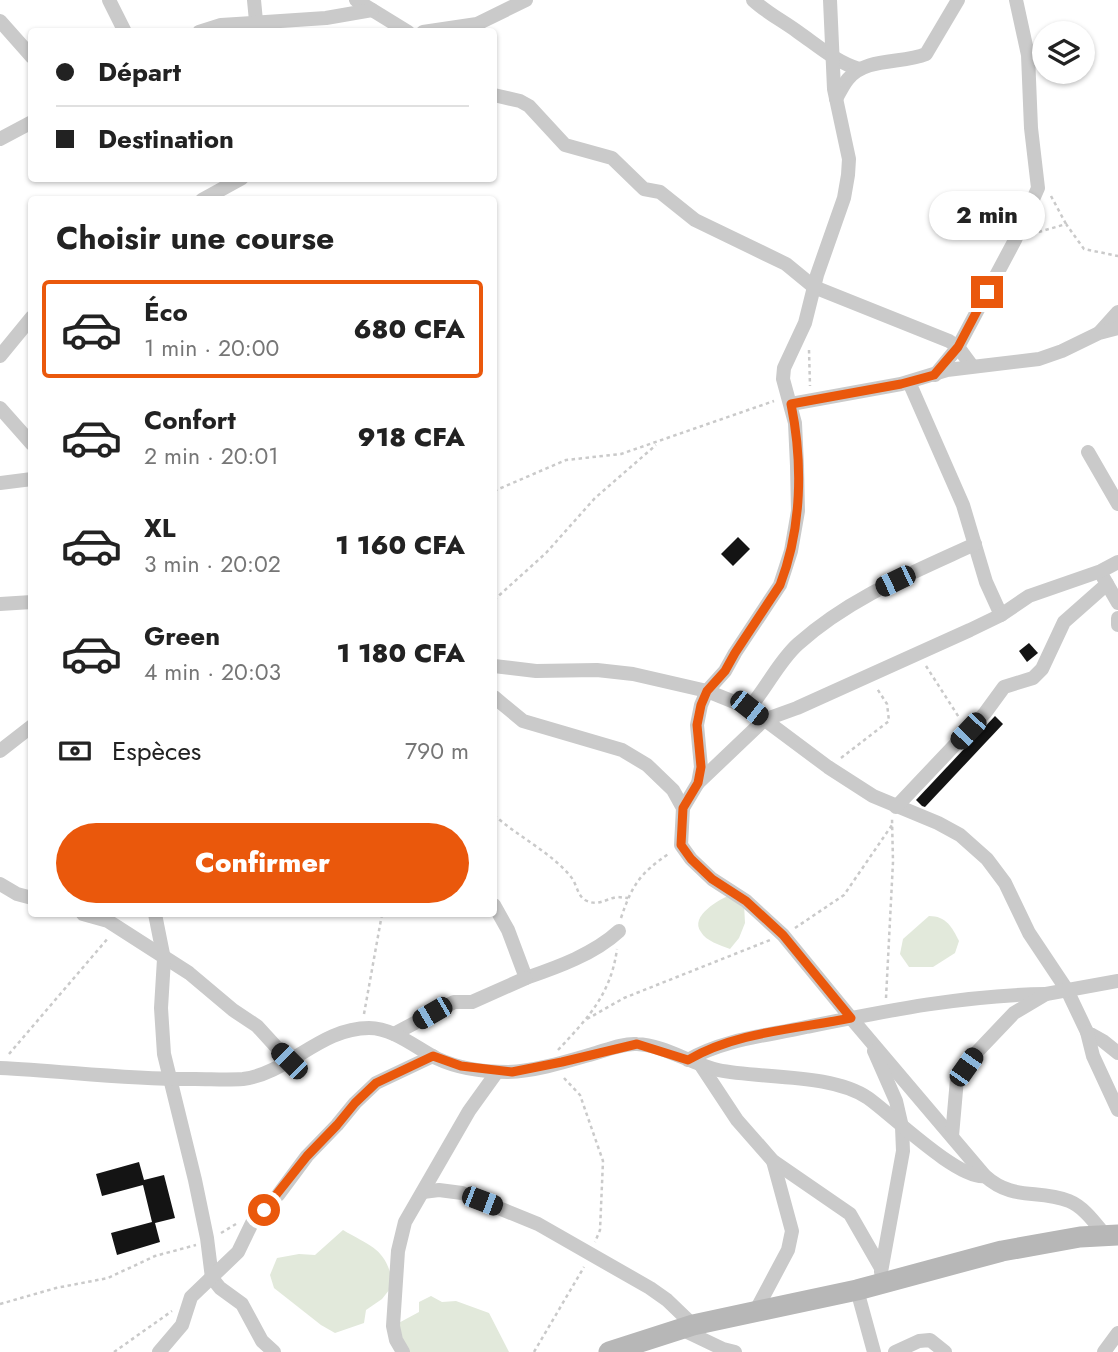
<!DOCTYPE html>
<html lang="fr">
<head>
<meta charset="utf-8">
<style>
	:root { --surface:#fff; --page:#f2f2f2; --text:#222; --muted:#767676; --line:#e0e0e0; --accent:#ea580c }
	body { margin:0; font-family:Jost,sans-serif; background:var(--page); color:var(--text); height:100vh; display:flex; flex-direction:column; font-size:26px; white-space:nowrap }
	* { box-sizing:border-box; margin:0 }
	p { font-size:23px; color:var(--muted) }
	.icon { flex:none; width:38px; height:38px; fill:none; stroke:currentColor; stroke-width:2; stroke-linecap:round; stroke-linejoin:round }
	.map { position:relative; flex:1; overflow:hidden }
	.sheet { position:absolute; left:28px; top:196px; width:469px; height:721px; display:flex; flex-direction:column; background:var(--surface); border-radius:7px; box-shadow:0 2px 5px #0004 }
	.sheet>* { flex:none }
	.top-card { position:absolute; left:28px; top:28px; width:469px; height:154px; border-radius:7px; box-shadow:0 2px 5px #0004; display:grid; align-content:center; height:154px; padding:0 28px; background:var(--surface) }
	.fabs { position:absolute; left:1032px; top:21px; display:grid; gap:14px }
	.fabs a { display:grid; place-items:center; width:63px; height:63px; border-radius:50%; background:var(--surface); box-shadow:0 2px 5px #0004; font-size:35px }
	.end { position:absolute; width:32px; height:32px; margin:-16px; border:9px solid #ea580c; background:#fff; box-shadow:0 0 0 4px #fff }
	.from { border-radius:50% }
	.bubble { position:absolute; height:49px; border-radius:24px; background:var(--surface); box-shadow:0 2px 5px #0004; font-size:23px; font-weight:800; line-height:49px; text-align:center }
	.car { position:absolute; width:21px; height:42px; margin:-21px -10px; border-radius:9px; box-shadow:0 0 5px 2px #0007; background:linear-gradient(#222 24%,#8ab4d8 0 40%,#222 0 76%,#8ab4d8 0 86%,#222 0) }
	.top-card b { display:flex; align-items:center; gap:24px; height:66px; font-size:26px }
	.top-card b+b { border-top:2px solid var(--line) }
	.top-card i { width:18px; height:18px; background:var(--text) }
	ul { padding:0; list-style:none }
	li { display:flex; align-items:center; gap:21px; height:98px; margin:0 14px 10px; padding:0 14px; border:4px solid transparent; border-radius:7px }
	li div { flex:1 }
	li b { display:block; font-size:26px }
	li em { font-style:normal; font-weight:800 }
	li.current { border-color:var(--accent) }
	li>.icon { width:63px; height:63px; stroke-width:1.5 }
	h2 { padding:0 28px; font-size:32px; line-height:84px }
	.pay { display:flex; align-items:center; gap:18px; height:77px; padding:0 28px; font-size:26px }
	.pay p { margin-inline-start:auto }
	.button { display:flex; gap:14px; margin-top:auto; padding:14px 28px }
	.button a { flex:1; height:80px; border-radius:42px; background:var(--accent); color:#fff; font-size:28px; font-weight:800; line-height:80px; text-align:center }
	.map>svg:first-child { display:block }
	.green { fill:#e2e9db }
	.building { fill:#141414 }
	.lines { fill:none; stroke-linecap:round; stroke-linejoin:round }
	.path { stroke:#cacaca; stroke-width:2.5; stroke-dasharray:3.5 3.5; stroke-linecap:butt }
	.street { stroke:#cacaca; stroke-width:14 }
	.secondary { stroke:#b7b7b7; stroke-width:21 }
	.route { stroke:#ea580c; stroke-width:9 }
</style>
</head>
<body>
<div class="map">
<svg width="1118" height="1352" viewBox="0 0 1118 1352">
	<rect width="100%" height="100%" fill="#fff"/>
	<g class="green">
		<path d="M732,894L744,904L745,923L739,938L730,949C720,945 706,941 701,932C689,916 720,899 732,894Z"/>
		<path d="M929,916C946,916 952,927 959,941L955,953L933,967H909L900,954L903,939Z"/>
		<path d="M343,1230C372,1247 387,1249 393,1285L382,1299L366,1310L364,1323L335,1333L321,1325L274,1288L270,1275L277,1258L299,1254L315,1255Z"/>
		<polygon points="431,1296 442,1302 456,1301 489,1313 509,1352 405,1352 393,1326 419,1312 419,1302"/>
	</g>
	<g class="building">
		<polygon points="738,537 750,549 733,566 721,554"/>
		<polygon points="1029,643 1038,653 1027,662 1019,651"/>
		<polygon points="995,716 1003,724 925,807 922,806 916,800"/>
		<polygon points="139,1162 144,1180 164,1175 175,1218 155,1223 160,1242 117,1255 111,1233 152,1222 143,1185 102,1196 96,1174"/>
	</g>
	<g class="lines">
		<g class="path">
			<polyline points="1051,196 1066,224"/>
			<polyline points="1032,234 1066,224 1084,249 1118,256"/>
			<polyline points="809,350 810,386"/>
			<polyline points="494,491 566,460 621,454 774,401"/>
			<polyline points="494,600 546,553 595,498 656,445"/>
			<polyline points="926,666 960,719"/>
			<polyline points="841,758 889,721 887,704 876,687"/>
			<path d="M494,815C517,836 552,853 571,877C577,884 577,895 585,900C598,907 605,899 617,897C621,897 624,898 628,898"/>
			<path d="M621,918C632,885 640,873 670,853"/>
			<polyline points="795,928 844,895 892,825"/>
			<polyline points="886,998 893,862 892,819"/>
			<polyline points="364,1014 382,914"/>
			<polyline points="587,1019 624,998 770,940"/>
			<path d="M558,1050C588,1018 611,994 617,949"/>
			<polyline points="9,1054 109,937"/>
			<polyline points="564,1078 580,1095 603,1161 600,1230 595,1242"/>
			<polyline points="221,1233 236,1224"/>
			<polyline points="0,1304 56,1288 108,1278 155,1256 196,1245"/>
			<polyline points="114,1352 172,1311"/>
			<polyline points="534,1352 584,1267"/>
		</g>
		<g class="street">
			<polyline points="109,0 125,32"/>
			<polyline points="254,0 256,21"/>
			<polyline points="356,0 408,32"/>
			<path d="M753,0C767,13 783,21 798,32C818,46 836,62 859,69"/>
			<polyline points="0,21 32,57"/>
			<polyline points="199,32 221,25 326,18 372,10"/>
			<polyline points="423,32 477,24 526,0"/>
			<polyline points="494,95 520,101 529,106 565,145 612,158 644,189 660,192 695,220 786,264 814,287 949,341 958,347 972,366"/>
			<path d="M836,99C840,92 843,85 848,79C866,57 902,64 926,54L958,0"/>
			<polyline points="0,139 32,122"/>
			<polyline points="202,200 242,178"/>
			<polyline points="1100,332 1118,312"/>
			<polyline points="0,356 32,317"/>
			<polyline points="935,375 958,347 1015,240 1038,188 1031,128 1028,55 1016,0"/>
			<polyline points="909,382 963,505 986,582 1001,615"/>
			<polyline points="791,404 901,384 947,370 1039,359 1062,351 1099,333 1118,328"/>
			<polyline points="0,408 32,444"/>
			<polyline points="1088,452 1118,504"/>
			<polyline points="0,483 32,479"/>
			<polyline points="1103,577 1118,603"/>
			<polyline points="0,604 32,602"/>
			<polyline points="1118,618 1118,625"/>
			<polyline points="494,666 536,671 597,670 633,674 707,691 749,708 828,767 873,796 938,823 960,835 987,859 1005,883 1029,933 1067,990 1087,1032 1103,1041 1118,1053"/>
			<path d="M494,697L523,721L622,750L647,765L673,790L683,808L681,845L691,859L712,879L746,901L783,935L851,1018L985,1176C1013,1201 1037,1189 1069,1201C1084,1207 1095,1223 1105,1235"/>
			<path d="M749,708C767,688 778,662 798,644C849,598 914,572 975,544"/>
			<polyline points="0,751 32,726"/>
			<polyline points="698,783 764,720 797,708 970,630 1001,615 1029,596 1101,571 1118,562"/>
			<polyline points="896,807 985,713 1004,687 1033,678 1042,669 1064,622 1107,584"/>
			<polyline points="683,808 698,783 701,767 697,725 701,705 707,691 725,671 735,653 780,585 791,551 798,511 797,466 795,423 783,379 784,368 805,323 817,275 844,198 848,175 849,159 834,89 830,0"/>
			<polyline points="0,884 17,894 32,898"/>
			<path d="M494,905L508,930L526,978C558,967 594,954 619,931"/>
			<polyline points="83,914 108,921 189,973 233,1010 257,1026 289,1061"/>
			<polyline points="155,914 164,959 161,1008 164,1054 195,1180 207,1238 212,1278 220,1288 242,1304 262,1341 274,1352"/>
			<polyline points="1087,1032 1093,1056 1118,1110"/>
			<polyline points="394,1034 454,1002 472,1002 526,978"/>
			<polyline points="874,1051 896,1101 902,1127 903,1151 881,1272"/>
			<path d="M688,1060C724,1039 766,1036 806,1027C886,1011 964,995 1046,994"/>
			<polyline points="700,1064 737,1120 773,1161 850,1214 881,1268"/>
			<path d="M0,1068C65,1071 130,1080 195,1079C211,1079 227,1080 243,1079C289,1073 320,1028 369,1028C393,1028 415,1047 436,1058C457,1068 485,1072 508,1072C537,1071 568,1061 596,1053C609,1049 624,1043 637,1044C663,1045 692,1064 718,1070C761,1079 831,1073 868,1098C891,1114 958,1180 985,1176"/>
			<polyline points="952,1136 957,1079 975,1054 1014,1013 1046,994 1118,981"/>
			<polyline points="423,1192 439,1190 462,1193 538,1224 650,1288 667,1300 693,1325"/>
			<polyline points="857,1290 874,1352"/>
			<polyline points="755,1312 788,1250 792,1231 773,1161"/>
			<polyline points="681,1329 723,1349 735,1352"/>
			<polyline points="159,1352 182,1325 191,1297 238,1252 253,1221 278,1195 307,1156 337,1125 355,1103 376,1083 433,1056"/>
			<polyline points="403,1352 396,1340 393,1326 398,1251 405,1222 469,1111 497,1072"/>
			<polyline points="895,1352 919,1341 930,1340 945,1352"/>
			<polyline points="1104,1352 1118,1333"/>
		</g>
		<polyline class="secondary" points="609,1352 693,1325 857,1290 1002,1251 1080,1237 1118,1235"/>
	</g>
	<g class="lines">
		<path class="route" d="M264,1210L307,1156L337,1125L355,1103L376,1083L433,1056L461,1066L512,1072L562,1062L637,1044L688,1060C735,1032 797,1029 851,1018L783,935L746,901L712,879L691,859L681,845L683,808L698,783L701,767L697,725L701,705L707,691L725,671L735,653L780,585C802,528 803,463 791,404L901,384L934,375L958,347L987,292"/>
	</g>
</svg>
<div class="fabs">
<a><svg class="icon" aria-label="layers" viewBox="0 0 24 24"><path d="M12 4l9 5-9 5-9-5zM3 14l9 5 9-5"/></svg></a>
</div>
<i class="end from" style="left:264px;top:1210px"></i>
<i class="end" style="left:987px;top:292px"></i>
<div class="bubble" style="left:929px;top:191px;width:116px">2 min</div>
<i class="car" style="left:895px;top:581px;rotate:244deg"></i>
<i class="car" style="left:749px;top:708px;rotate:128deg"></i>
<i class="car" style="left:968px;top:731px;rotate:223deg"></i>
<i class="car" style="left:432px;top:1013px;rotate:240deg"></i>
<i class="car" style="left:289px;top:1061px;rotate:315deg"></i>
<i class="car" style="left:966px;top:1067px;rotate:35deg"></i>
<i class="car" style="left:482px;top:1201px;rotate:111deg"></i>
<div class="top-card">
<b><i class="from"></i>Départ</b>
<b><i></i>Destination</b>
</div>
<section class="sheet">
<h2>Choisir une course</h2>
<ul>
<li class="current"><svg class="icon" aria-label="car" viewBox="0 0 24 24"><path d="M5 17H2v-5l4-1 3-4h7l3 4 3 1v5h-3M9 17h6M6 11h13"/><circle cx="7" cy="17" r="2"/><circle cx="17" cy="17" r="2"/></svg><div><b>Éco</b><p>1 min · 20:00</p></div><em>680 CFA</em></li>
<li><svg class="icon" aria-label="car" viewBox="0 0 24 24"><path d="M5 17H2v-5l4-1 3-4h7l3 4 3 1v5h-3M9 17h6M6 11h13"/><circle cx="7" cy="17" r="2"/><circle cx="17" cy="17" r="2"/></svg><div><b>Confort</b><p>2 min · 20:01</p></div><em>918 CFA</em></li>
<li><svg class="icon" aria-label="car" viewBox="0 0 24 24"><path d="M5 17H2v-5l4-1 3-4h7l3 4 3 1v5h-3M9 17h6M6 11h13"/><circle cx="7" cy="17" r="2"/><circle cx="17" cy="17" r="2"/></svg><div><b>XL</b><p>3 min · 20:02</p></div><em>1 160 CFA</em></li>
<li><svg class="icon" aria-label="car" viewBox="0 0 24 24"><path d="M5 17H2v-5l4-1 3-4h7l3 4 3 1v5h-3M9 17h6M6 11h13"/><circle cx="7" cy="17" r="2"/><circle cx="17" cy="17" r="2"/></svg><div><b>Green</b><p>4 min · 20:03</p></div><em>1 180 CFA</em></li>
</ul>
<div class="pay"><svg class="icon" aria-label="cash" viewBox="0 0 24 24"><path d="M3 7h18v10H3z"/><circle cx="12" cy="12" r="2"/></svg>Espèces<p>790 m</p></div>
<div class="button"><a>Confirmer</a></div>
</section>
</div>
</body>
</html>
